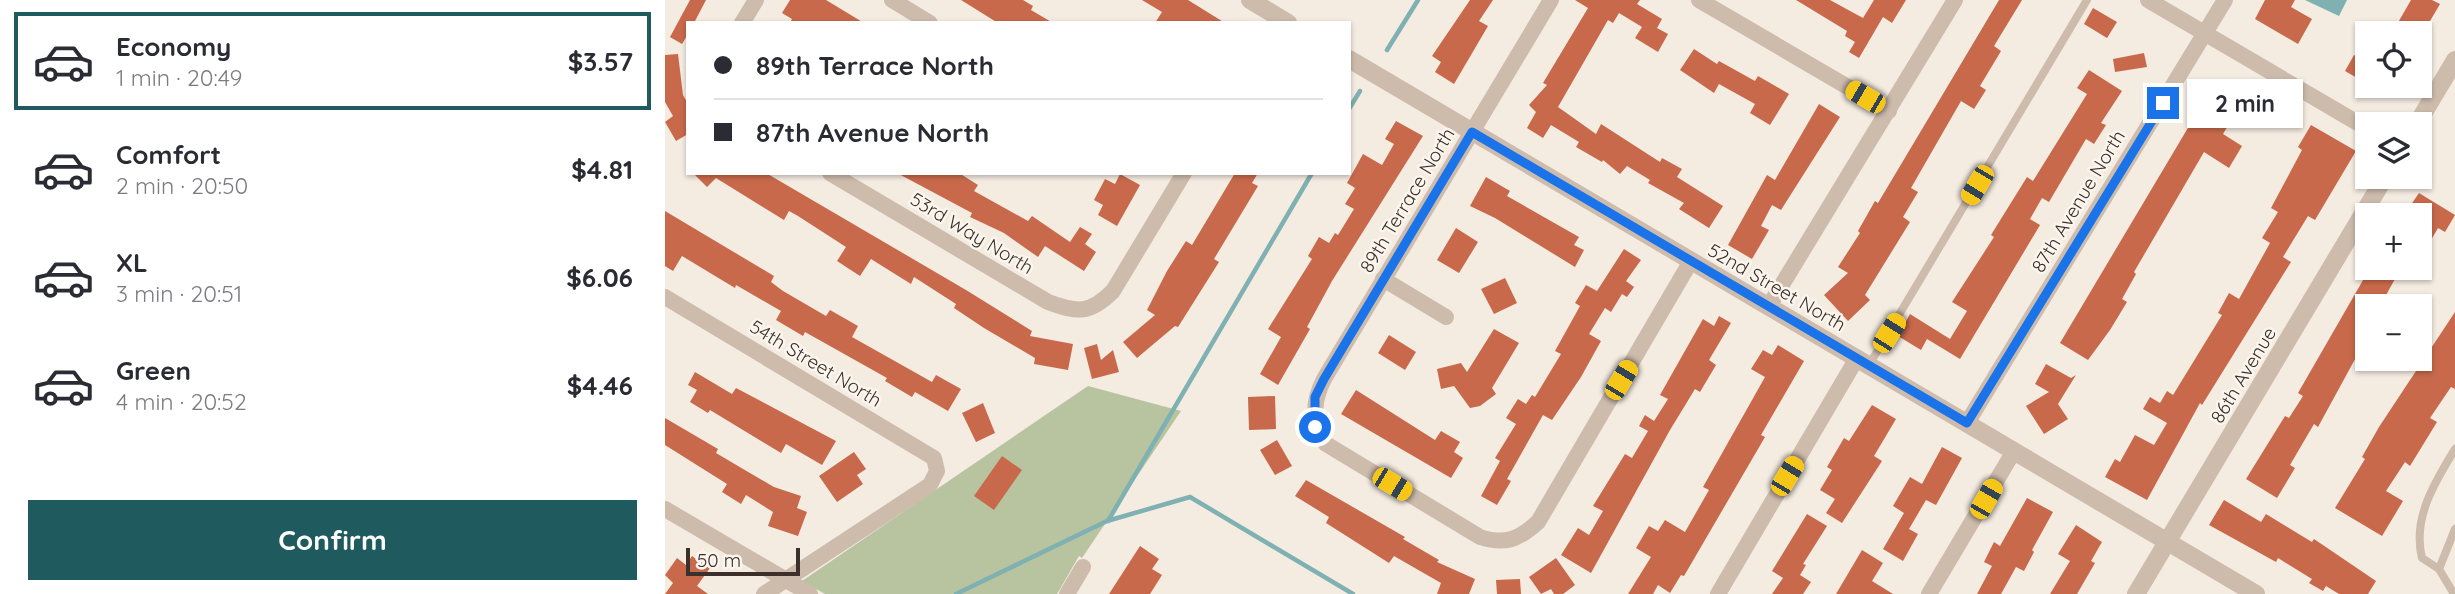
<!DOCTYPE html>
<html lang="en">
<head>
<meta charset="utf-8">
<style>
	:root { --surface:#fff; --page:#f7f7f7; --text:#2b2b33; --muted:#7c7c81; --line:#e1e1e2; --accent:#1f5a5e }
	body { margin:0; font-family:Quicksand,sans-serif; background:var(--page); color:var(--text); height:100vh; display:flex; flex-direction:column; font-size:26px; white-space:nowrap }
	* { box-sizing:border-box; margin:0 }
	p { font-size:23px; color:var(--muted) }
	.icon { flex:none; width:38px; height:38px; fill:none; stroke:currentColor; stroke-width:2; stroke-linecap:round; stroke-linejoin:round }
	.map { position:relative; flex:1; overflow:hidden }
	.panel { display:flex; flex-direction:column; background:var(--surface); width:665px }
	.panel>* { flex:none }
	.guide { position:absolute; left:21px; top:21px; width:665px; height:154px; border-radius:0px; box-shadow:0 2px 5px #0004; display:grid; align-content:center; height:154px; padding:0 28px; background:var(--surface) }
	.buttons { position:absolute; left:1690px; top:21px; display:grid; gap:14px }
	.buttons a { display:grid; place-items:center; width:77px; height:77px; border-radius:0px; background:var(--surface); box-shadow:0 2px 5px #0004; font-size:35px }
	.scale { position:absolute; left:21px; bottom:18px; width:114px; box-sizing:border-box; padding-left:7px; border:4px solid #3b302b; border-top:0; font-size:19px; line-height:24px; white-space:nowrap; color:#3b302b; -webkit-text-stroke:5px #fbf5ee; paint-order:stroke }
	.end { position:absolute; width:32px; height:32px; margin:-16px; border:9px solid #1a73e8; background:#fff; box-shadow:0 0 0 4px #fff }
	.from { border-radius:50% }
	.bubble { position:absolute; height:49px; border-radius:0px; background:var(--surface); box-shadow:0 2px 5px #0004; font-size:23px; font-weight:700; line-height:49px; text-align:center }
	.car { position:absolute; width:21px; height:42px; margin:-21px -10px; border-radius:9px; box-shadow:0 0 5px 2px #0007; background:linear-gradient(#f5c518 24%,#345 0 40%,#f5c518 0 76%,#345 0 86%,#f5c518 0) }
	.guide b { display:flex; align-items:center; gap:24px; height:66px; font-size:26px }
	.guide b+b { border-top:2px solid var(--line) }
	.guide i { width:18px; height:18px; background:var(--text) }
	ul { padding:12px 0 0; list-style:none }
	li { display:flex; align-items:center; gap:21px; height:98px; margin:0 14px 10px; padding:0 14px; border:4px solid transparent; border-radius:0px }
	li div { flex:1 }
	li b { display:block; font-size:26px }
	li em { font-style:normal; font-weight:700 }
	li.selected { border-color:var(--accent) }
	li>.icon { width:63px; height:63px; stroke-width:1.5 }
	.button { display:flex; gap:14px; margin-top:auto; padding:14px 28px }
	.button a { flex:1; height:80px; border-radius:0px; background:var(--accent); color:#fff; font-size:28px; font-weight:700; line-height:80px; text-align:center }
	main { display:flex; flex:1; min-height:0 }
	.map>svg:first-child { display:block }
	.green { fill:#b8c4a0 }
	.water { fill:#7fb0b2 }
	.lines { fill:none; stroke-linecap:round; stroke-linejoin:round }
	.stream { stroke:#7fb0b2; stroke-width:4.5 }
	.building { fill:#c8694b }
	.service { stroke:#cdbbac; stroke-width:8 }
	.minor { stroke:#cdbbac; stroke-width:16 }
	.tertiary { stroke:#cdbbac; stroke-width:18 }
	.route { stroke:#1a73e8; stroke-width:9 }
	.labels { text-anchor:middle; stroke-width:5; stroke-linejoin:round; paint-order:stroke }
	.street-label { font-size:19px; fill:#3b302b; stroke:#fbf5ee }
</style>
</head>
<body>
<main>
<section class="panel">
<ul>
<li class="selected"><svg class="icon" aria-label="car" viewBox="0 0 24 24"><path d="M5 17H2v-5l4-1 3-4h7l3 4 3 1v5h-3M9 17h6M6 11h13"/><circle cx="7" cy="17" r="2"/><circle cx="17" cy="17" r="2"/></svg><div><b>Economy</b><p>1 min · 20:49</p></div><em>$3.57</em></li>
<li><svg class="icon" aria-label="car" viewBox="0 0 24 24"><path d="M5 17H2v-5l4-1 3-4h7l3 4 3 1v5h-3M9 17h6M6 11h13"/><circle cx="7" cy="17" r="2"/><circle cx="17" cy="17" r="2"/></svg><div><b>Comfort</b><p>2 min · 20:50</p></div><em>$4.81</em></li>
<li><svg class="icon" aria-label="car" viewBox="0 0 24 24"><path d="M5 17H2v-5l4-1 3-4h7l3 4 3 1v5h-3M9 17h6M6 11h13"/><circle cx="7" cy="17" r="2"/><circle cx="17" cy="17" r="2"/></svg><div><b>XL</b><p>3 min · 20:51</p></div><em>$6.06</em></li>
<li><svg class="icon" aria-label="car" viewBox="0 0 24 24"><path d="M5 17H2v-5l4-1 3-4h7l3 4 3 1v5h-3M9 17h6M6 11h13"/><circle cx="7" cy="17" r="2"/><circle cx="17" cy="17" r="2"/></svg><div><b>Green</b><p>4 min · 20:52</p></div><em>$4.46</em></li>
</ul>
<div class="button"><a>Confirm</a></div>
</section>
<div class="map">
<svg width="1790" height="594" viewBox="0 0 1790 594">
	<rect width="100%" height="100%" fill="#f4ebe1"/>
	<polygon class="green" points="423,386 516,411 417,558 414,556 392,594 160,594 137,581"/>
	<polygon class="water" points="1640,0 1682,0 1674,16"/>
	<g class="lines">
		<g class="stream">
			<polyline points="722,50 753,0"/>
			<polyline points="684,109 695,91"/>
			<polyline points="443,521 647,173"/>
			<polyline points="291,594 442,521 525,497 688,594"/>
		</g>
	</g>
	<g class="building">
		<polygon points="25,0 41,0 29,23 23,23 23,34 17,44 5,37"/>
		<polygon points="125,0 161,0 199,23 125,23 127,19 117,13"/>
		<polygon points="296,0 358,0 368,6 366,10 388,23 333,23"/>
		<polygon points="477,0 523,0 560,23 490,23 497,12"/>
		<polygon points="805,0 828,0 814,21 823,26 789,84 770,72 776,62 767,56"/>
		<polygon points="910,0 975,0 972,4 997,19 992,28 1003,34 993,52 970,38 977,27 954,13 948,23 943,20 893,107 931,134 936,124 995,162 997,158 1017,169 1012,177 1058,206 1044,228 1014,209 1019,203 983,183 985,180 962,166 955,174 938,160 937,162 911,147 914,142 886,125 878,138 862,128 871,112 864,105 882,85 878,83 923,8"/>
		<polygon points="1131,0 1165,0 1198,18 1209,0 1241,0 1227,23 1218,17 1194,58 1184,52 1190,42 1180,36 1182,31"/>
		<polygon points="1334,0 1357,0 1329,46 1336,51 1315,86 1321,90 1309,109 1296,101 1246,188 1253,192 1238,217 1245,222 1200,295 1205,300 1183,321 1159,295 1183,273 1173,267 1195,233 1193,231 1210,201 1213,203"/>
		<polygon points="1600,0 1630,0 1626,7 1647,19 1633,44 1590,19"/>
		<polygon points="1746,0 1767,0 1775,4 1758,33 1727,33"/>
		<polygon points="1428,8 1452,22 1442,38 1419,24"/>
		<polygon points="1029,49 1052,64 1054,61 1090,81 1093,76 1124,94 1105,125 1085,113 1090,104 1054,84 1049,93 1015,70"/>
		<polygon points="1479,53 1482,67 1450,72 1448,59"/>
		<polygon points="13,54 18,95 23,104 23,134 11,141 0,122 8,116 0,102 0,55"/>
		<polygon points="1689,55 1703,63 1703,76 1699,82 1680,71"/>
		<polygon points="1424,70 1457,91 1436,123 1441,125 1429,144 1421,139 1384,202 1377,198 1365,219 1375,225 1295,359 1262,339 1256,350 1233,336 1245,314 1285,339 1302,311 1287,302 1329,237 1326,235 1362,177 1368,181 1422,94 1412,88"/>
		<polygon points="1584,86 1585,110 1572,111 1558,134 1577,146 1564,168 1539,152 1469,272 1471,274 1457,299 1462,302 1445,330 1423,360 1395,343 1536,106 1551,115 1549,88"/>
		<polygon points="1154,104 1175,117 1116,210 1107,205 1096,226 1104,230 1087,259 1063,245 1102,175 1110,180"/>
		<polygon points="731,121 758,136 667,281 642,327 645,329 613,385 595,374 616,337 603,329 647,259 643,256 654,237 664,243 670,233 673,235 689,209 680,204 690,188 682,183 698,154 717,165 729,144 720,139"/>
		<polygon points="1646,125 1691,151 1650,220 1643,216 1618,257 1626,262 1537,405 1535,403 1482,500 1440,477 1450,459 1455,462 1470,435 1489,445 1502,423 1478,409 1485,397 1495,403 1502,391 1508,395 1557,315 1553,313 1564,293 1574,299 1605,243 1597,238 1613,212 1606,208 1637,150 1633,147"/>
		<polygon points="28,173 101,173 301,290 367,331 365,336 408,344 403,370 369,364 370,358 319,328 289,308 291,304 249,277 246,284 206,259 195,276 172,261 181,247 133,216 124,211 119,220 51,178 42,187"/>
		<polygon points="232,173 294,173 313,185 309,191 363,221 367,216 405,242 415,227 427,234 420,244 431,252 419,271 380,246 373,257 339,233 305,217 307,213"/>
		<polygon points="570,173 593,173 587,183 593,186 549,259 554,262 513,327 510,326 472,358 458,342 490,315 482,310 502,271 521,241 527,245"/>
		<polygon points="455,174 475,185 452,226 433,215 438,205 429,200 440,179 450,184"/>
		<polygon points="821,177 845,191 842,196 914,237 909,245 919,250 910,267 830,218 805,206"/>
		<polygon points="1754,193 1790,215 1780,232 1773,228 1755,259 1755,215 1743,209"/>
		<polygon points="0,211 109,276 106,282 118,291 161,316 165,310 193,326 187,337 267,382 271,375 296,389 283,411 250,392 247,397 220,381 222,378 140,332 138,336 111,320 116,311 71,285 70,288 17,256 8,271 0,266"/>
		<polygon points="791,228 813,242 794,273 772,260"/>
		<polygon points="959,249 976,260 961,281 969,287 962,297 957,294 946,312 940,308 924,334 936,341 916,377 887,420 878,415 842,479 846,481 832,505 816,496 835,461 830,458 851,424 841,418 853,399 861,404 867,395 870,397 896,354 890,351 915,306 910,303 921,285 932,291"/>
		<polygon points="1705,268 1736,268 1715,306 1703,306 1703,314 1695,328 1703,332 1703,355 1695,350 1653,427 1649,424 1625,465 1630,468 1612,498 1581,479 1620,416 1624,418 1638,396 1633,393"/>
		<polygon points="840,278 852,303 829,314 816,289"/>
		<polygon points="1790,312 1790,389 1786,387 1765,418 1772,422 1745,466 1740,462 1721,491 1738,501 1717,536 1670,508 1700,459 1697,457 1714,427"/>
		<polygon points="1054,316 1066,323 1044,360 1051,365 1035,392 1030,389 1005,430 926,573 896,555 913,528 924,535 938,511 928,506 960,454 967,458 983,431 974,426 980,415 989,421 1003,399 995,395 1038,319 1049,326"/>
		<polygon points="829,329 854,343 827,388 831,394 815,406 805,408 789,386 776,389 772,369 796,363 802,372"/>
		<polygon points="724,335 751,352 740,370 713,353"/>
		<polygon points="432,344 436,360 448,350 454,372 427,379 419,348"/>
		<polygon points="1113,345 1139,361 1096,435 1100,437 1019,576 1016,575 1005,593 993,585 988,594 963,594 986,557 971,548 984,526 993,531 1000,520 1020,532 1044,490 1038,487 1100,377 1086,369 1098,350 1107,355"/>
		<polygon points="1381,364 1406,378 1411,375 1393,404 1403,419 1379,434 1361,406 1384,392 1370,384"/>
		<polygon points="30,372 67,394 71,388 171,441 157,465 121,444 116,453 45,410 43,413 25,402 32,390 23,385"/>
		<polygon points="691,390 770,440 776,431 795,442 789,452 798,458 786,478 676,414"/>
		<polygon points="610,396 611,429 584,430 583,397"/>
		<polygon points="318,403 330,433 311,442 297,413"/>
		<polygon points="1207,405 1231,419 1209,456 1217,461 1177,523 1161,513 1170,499 1155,490 1167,470 1162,467 1179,438 1184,441"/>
		<polygon points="0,418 53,449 51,453 73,466 109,487 136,496 132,508 142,512 133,536 103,526 108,512 81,495 76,504 57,492 62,484 0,445"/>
		<polygon points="612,440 627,466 610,475 595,450"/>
		<polygon points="1277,447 1297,458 1271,505 1261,500 1244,529 1253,534 1238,561 1218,549 1239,513 1228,506 1245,477 1257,484"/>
		<polygon points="189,452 201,469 192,475 198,484 172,502 154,476"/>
		<polygon points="337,456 357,470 329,510 309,496"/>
		<polygon points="641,480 740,537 738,539 774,560 772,562 810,579 804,594 772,594 776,583 729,556 724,563 661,523 664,517 630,496"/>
		<polygon points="1362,498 1388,512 1367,550 1369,552 1359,571 1351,567 1336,594 1312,594 1327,566 1319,562 1329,542 1335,546"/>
		<polygon points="1559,500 1596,522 1601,514 1647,542 1649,539 1711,581 1703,594 1674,594 1661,586 1658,591 1644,583 1647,579 1613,558 1611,562 1544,525"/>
		<polygon points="1142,514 1162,526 1138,564 1141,565 1135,575 1146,582 1138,594 1107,594 1118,578 1107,571"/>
		<polygon points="1411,525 1437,542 1426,561 1430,563 1412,594 1385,594 1405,561 1393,554"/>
		<polygon points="475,546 494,559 487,569 497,575 485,594 444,594"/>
		<polygon points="1197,550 1218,563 1207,581 1228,594 1171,594"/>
		<polygon points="27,556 45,568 32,586 43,594 0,594 8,583 0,575 12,558 21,565"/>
		<polygon points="891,558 910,585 898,594 889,594 886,589 876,594 864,577"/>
		<polygon points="855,579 856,594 832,594 831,580"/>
	</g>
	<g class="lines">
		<g class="service">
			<polyline points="1204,365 1422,0"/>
			<polyline points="1774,569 1790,529"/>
			<path d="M1789,594L1774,569L1757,558C1747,518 1770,482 1790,449"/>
		</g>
		<g class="minor">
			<polyline points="227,0 265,23"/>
			<path d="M886,0L659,379C647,403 647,421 661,444L815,537C840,545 853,540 873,522L1026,261"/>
			<polyline points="1034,0 1224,111"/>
			<polyline points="1483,0 1703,129"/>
			<polyline points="77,23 91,0"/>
			<path d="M165,173L383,302C413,313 425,314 448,291L519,173"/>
			<polyline points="718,279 781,317"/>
			<polyline points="0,297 269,458 272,471 265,485 99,594"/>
			<polyline points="1104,306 1290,0"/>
			<polyline points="1302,423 1560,0"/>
			<polyline points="0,509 145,594"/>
			<polyline points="402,594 418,567"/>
			<polyline points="1053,594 1192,358"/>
			<polyline points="1264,594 1349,451"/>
		</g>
		<g class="tertiary">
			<polyline points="585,0 623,23"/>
			<polyline points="684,59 1591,594"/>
			<polyline points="1752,124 1790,60"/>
			<polyline points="1471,594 1720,177"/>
		</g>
	</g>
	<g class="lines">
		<polyline class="route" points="650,427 650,397 659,379 807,132 1302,423 1498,103"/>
	</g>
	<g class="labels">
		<g class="street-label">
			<text transform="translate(742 200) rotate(-59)" y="7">89th Terrace North</text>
			<text transform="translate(1413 201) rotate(-59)" y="7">87th Avenue North</text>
			<text transform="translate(307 233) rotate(31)" y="7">53rd Way North</text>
			<text transform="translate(1112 287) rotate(30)" y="7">52nd Street North</text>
			<text transform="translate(151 363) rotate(31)" y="7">54th Street North</text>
			<text transform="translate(1578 375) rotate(-59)" y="7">86th Avenue</text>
		</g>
	</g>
</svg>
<div class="buttons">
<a><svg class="icon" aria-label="locate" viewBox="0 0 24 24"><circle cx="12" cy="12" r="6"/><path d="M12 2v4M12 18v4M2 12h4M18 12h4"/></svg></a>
<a><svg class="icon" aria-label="layers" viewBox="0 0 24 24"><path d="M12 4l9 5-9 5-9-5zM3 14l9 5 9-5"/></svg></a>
<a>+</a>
<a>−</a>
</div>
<div class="scale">50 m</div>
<i class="end from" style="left:650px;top:427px"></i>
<i class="end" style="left:1498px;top:103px"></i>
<div class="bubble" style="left:1522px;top:79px;width:116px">2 min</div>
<i class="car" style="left:1200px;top:97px;rotate:300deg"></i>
<i class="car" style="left:1312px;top:185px;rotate:211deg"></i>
<i class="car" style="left:1224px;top:333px;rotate:32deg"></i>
<i class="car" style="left:956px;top:380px;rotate:31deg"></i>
<i class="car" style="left:1122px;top:476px;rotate:31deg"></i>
<i class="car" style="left:727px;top:484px;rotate:121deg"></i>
<i class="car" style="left:1321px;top:499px;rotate:30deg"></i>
<div class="guide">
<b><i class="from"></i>89th Terrace North</b>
<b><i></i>87th Avenue North</b>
</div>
</div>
</main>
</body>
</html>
